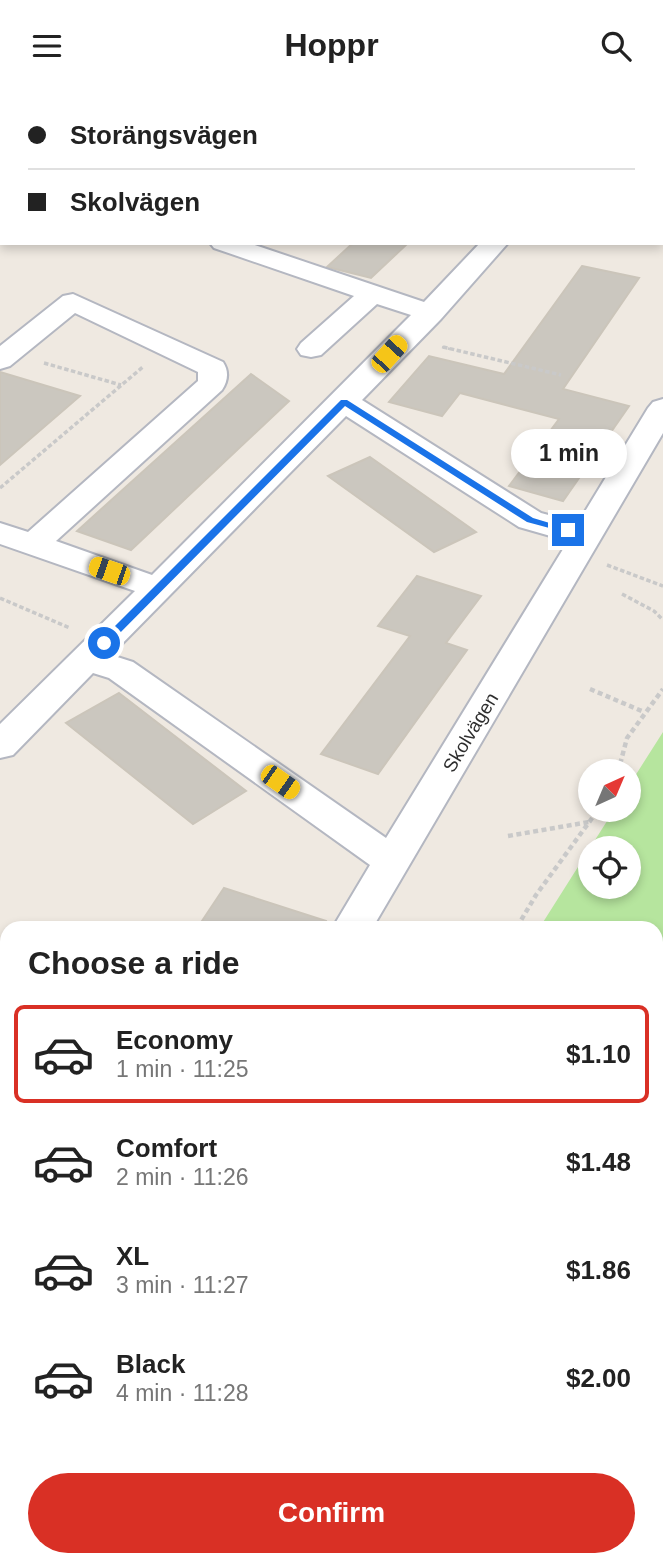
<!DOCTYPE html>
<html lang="en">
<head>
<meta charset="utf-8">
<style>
	:root { --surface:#fff; --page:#f2f2f2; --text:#222; --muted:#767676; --line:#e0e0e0; --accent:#d93025 }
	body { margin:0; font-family:Arial,sans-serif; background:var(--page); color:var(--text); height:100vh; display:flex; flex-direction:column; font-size:26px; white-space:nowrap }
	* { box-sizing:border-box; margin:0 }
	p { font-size:23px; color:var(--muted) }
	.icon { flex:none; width:38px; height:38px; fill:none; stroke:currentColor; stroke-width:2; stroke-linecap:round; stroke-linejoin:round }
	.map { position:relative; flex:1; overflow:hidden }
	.sheet { position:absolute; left:0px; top:830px; width:663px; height:646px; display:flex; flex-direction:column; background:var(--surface); border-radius:21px 21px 0 0; box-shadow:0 4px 10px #0003 }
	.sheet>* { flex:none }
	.guide { position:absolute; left:0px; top:0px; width:663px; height:154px; box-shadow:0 4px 10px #0003; display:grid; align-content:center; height:154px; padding:0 28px; background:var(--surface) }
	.needle { width:46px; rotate:44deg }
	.buttons { position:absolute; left:578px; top:668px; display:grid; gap:14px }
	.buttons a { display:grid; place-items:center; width:63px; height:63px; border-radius:50%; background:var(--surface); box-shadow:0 4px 10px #0003; font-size:35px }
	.end { position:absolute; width:32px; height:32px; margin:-16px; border:9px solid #1a73e8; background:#fff; box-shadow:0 0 0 4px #fff }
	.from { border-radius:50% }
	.bubble { position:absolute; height:49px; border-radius:24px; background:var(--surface); box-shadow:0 4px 10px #0003; font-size:23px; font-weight:700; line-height:49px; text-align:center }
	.car { position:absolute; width:21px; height:42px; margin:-21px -10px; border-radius:9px; box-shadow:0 0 5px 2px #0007; background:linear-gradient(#f5c518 24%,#345 0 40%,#f5c518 0 76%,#345 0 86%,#f5c518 0) }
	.guide b { display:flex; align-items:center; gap:24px; height:66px; font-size:26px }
	.guide b+b { border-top:2px solid var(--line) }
	.guide i { width:18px; height:18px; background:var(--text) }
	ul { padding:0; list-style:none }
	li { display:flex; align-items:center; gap:21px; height:98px; margin:0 14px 10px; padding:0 14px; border:4px solid transparent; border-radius:10px }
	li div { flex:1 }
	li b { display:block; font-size:26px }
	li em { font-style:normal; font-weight:700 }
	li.active { border-color:var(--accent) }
	li>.icon { width:63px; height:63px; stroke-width:1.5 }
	h2 { padding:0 28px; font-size:32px; line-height:84px }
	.action { display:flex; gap:14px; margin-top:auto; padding:14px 28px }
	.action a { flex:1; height:80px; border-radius:42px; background:var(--accent); color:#fff; font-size:28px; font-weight:700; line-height:80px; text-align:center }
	header { display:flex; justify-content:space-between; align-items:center; height:91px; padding:0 28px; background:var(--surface); font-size:32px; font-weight:700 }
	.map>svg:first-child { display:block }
	.green { fill:#b6e59e; fill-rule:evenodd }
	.building { fill:#cbc7bf; stroke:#cbc5ba; stroke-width:2 }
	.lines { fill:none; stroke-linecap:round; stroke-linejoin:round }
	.minor-casing { stroke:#b4b7c1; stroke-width:4 }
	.path-far3 { stroke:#c9c9c9; stroke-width:2.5; stroke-dasharray:3.5 2.5; stroke-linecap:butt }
	.path-far2 { stroke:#c9c9c9; stroke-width:3.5; stroke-dasharray:4.5 2.5; stroke-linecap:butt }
	.path-far1 { stroke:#c9c9c9; stroke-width:4.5; stroke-dasharray:5 3.5; stroke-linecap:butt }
	.path { stroke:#c9c9c9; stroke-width:5; stroke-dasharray:7 4.5; stroke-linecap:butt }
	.minor { fill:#fff; fill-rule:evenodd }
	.route { fill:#1a73e8 }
	.labels { text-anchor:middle; stroke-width:5; stroke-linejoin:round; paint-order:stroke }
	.street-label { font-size:19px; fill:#2e2e2e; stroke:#fff }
</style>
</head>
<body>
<header><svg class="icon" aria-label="menu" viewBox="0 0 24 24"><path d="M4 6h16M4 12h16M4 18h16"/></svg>Hoppr<svg class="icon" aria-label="search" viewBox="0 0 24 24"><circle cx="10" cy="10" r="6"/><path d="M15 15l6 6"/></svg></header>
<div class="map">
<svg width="663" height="1474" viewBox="0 0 663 1474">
	<rect width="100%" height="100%" fill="#efe9e1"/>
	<g class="green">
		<polygon points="0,0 242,0 2,2 2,84"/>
		<path d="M663,641V1474H447L449,1468H656V836H540L614,719H628V696ZM590,758H628V796H590Z"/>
	</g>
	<g class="building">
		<polygon points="353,152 408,152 371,187 327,176"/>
		<polygon points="582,175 639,187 563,298 629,315 563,410 509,395 559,328 460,302 442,325 389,311 429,265 504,283"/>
		<polygon points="0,281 80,305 0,374"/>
		<polygon points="251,283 289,310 131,459 77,440"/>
		<polygon points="370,366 476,441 434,461 328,385"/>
		<polygon points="417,485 481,505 446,552 467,559 378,683 321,663 410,545 378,535"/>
		<polygon points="119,602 246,700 193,733 66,632"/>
		<polygon points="224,797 326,830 325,836 198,836"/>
	</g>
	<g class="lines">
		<defs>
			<g id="minor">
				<polygon points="189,0 213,0 188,2"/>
				<polygon points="600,0 630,0 631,2 601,2"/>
				<rect x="662" y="3" width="1" height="14"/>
				<path d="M210,152H249L424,211L480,152H508L441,228L362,309L541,422L578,432L648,317L653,311L663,308V342L373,836H333L370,774L109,587L93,582L13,664L0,667V633L135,500L0,453V432L28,441L198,290V281L75,222L10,275L0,278V255L63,205L73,203L223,271C229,280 228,290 222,299L56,450L152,484L411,224L377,213L321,264L311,266L301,264L297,258L301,252L354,205L214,157ZM346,325L519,436L568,450L386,747L133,571L111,564Z"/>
				<polygon points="0,1103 7,1105 7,1149 0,1147"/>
				<polygon points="7,1389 7,1449 0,1452 0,1392"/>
			</g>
		</defs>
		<use href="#minor" class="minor-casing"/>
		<polyline class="path-far3" points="442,256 450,258"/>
		<g class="path-far2">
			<polyline points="443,256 561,284"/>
			<polyline points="44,272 121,294"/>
			<polyline points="0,397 144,275"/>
			<polyline points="607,474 663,495"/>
			<polyline points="622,503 654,520 663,529"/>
			<polyline points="0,507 70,537"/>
		</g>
		<g class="path-far1">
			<polyline points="590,598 644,621"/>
			<polyline points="618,681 627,647 663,598"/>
			<polyline points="508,745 589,731"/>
			<polyline points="517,836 536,804 598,719"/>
		</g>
		<g class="path">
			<polyline points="656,1112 663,1112"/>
			<polyline points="74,1468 86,1474"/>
			<polyline points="27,1474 30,1468"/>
			<polyline points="240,1474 242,1468"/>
		</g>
		<use href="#minor" class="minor"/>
	</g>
	<polygon class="route" points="341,309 347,309 533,427 573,439 568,442 527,431 345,315 108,554 101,554 101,549"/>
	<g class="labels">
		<g class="street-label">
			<text transform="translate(470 641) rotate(-59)" y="7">Skolvägen</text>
		</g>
	</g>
</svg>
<div class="buttons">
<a><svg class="needle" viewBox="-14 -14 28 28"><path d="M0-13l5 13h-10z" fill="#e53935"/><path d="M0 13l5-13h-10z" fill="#767676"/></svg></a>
<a><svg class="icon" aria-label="locate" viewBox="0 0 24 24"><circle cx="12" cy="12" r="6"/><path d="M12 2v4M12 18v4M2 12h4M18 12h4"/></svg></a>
</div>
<i class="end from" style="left:104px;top:552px"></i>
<i class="end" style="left:568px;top:439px"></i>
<div class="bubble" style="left:511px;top:338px;width:116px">1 min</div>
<i class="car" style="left:389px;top:263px;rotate:42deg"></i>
<i class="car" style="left:109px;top:480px;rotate:289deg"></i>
<i class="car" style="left:280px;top:691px;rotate:125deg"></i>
<div class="guide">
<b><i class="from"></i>Storängsvägen</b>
<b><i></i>Skolvägen</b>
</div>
<section class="sheet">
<h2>Choose a ride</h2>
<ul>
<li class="active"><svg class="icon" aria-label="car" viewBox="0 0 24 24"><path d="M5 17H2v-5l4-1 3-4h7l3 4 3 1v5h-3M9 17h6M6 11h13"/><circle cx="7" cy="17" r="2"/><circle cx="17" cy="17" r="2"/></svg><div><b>Economy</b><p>1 min · 11:25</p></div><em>$1.10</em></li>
<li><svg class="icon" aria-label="car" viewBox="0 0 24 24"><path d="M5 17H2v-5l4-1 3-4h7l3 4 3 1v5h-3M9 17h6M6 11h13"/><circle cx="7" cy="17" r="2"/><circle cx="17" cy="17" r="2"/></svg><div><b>Comfort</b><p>2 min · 11:26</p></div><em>$1.48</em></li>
<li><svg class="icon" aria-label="car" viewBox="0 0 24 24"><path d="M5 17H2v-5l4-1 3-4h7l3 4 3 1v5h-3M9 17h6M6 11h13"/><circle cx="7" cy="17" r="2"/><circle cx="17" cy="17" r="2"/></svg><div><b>XL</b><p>3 min · 11:27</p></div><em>$1.86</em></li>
<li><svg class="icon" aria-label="car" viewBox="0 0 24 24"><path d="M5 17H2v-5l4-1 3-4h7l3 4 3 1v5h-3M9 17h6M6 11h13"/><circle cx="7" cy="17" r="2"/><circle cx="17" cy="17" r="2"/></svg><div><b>Black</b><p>4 min · 11:28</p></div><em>$2.00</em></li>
</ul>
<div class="action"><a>Confirm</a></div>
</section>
</div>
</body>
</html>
